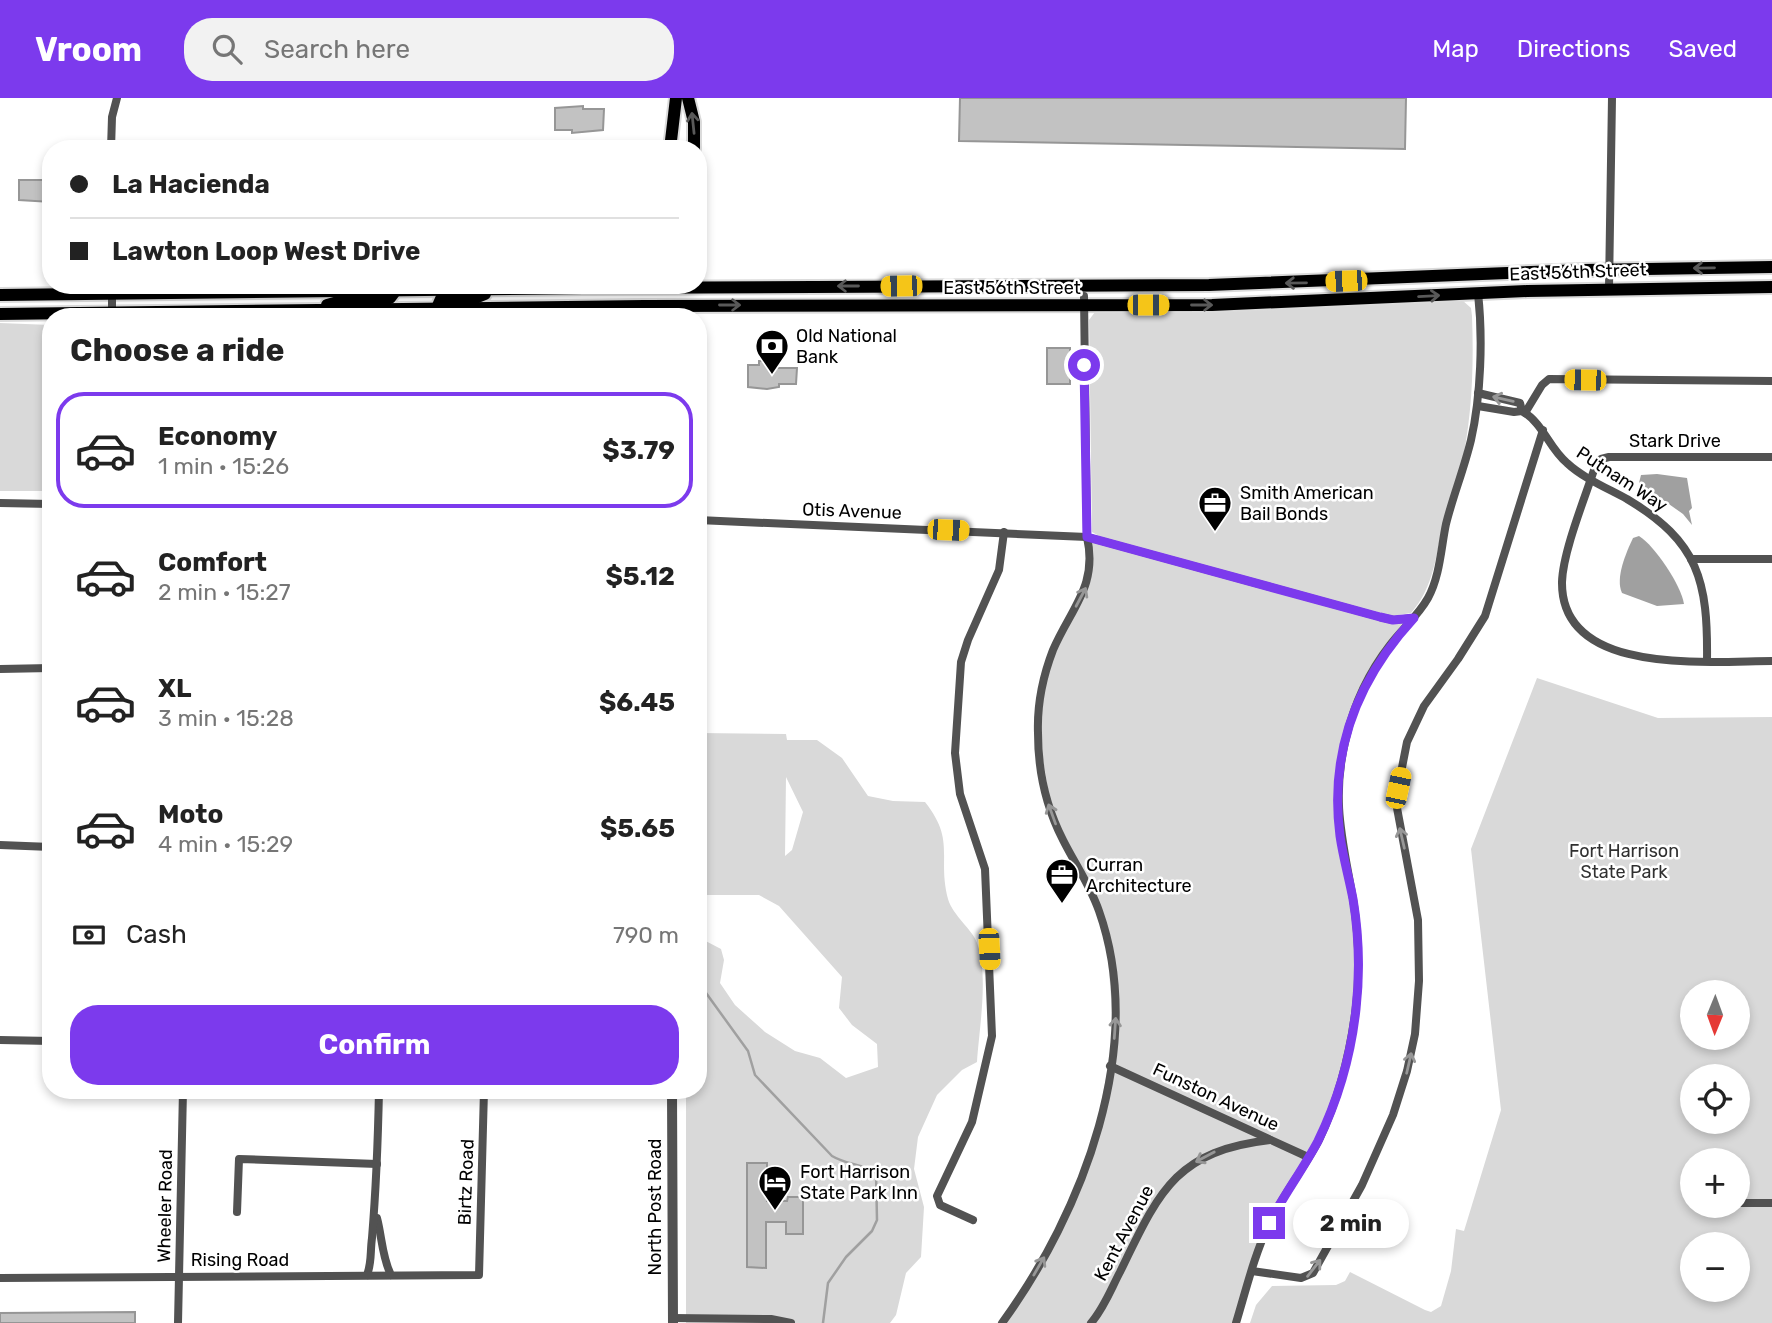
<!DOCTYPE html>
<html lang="en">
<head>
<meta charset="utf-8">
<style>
	:root { --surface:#fff; --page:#f2f2f2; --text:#222; --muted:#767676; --line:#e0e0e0; --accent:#7c3aed }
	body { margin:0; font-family:Rubik,sans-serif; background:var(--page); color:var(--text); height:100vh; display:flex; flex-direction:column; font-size:26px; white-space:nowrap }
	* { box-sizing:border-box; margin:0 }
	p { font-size:23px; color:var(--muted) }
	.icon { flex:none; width:38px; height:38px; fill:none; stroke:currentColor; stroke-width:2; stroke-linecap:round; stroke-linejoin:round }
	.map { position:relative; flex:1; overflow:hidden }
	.details { position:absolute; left:42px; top:210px; width:665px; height:791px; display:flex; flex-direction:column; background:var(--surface); border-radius:28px; box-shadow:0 4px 10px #0003 }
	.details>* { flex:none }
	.hud { position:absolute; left:42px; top:42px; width:665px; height:154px; border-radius:28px; box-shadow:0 4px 10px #0003; display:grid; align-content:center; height:154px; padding:0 28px; background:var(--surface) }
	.needle { width:46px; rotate:181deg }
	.buttons { position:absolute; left:1680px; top:882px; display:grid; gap:14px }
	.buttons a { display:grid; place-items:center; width:70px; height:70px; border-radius:50%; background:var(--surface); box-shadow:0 4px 10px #0003; font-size:35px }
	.end { position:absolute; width:32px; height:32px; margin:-16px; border:9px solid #7c3aed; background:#fff; box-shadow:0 0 0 4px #fff }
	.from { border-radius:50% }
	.bubble { position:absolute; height:49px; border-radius:24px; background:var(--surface); box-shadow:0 4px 10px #0003; font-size:23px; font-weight:700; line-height:49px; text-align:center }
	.car { position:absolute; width:21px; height:42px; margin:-21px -10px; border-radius:9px; box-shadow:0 0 5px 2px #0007; background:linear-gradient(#f5c518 24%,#345 0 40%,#f5c518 0 76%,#345 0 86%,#f5c518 0) }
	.hud b { display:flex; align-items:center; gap:24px; height:66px; font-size:26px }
	.hud b+b { border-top:2px solid var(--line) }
	.hud i { width:18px; height:18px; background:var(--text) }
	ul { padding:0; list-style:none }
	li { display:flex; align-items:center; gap:21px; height:116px; margin:0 14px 10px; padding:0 14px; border:4px solid transparent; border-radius:28px }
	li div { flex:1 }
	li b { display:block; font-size:26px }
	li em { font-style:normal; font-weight:700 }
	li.current { border-color:var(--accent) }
	li>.icon { width:63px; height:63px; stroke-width:1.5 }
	h2 { padding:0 28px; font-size:32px; line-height:84px }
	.pay { display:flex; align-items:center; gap:18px; height:77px; padding:0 28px; font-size:26px }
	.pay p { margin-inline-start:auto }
	.action { display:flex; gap:14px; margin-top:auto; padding:14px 28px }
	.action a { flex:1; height:80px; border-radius:28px; background:var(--accent); color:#fff; font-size:28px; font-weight:700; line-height:80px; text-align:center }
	header { display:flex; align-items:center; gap:42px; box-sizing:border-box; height:98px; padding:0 35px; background:var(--accent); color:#fff }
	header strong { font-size:33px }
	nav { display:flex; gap:38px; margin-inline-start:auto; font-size:24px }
	.search { width:490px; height:63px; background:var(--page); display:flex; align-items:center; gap:18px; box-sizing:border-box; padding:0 24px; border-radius:28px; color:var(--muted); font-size:26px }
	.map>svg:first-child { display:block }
	.green { fill:#d9d9d9; fill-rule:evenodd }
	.water { fill:#a0a0a0 }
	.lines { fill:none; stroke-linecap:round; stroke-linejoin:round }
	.stream { stroke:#a0a0a0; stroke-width:2.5 }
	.building { fill:#c2c2c2; stroke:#969696; stroke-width:2 }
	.primary-casing { stroke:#dbdbdb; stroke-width:16 }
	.minor { stroke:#525252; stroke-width:8 }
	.tertiary { stroke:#525252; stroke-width:10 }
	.primary { stroke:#000; stroke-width:12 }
	.oneway { stroke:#595959 }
	.oneway2 { stroke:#979797 }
	.route { stroke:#7c3aed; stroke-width:9 }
	.labels { text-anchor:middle; stroke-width:5; stroke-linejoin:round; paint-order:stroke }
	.street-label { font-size:18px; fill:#000; stroke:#fff }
	.poi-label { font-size:18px; fill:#000; stroke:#fff; text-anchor:start }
	.park-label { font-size:18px; fill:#303030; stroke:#fff }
</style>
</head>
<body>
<header>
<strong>Vroom</strong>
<div class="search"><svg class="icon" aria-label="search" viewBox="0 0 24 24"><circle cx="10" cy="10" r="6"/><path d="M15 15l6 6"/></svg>Search here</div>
<nav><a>Map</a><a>Directions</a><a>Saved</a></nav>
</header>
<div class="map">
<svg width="1772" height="1225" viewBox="0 0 1772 1225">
	<rect width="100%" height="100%" fill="#fff"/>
	<g class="green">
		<path d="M1462,202L1471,210L1472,218C1474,271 1472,322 1460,374C1455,391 1447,407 1443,425C1436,457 1434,489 1411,515L1392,518L1099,438L1092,434L1089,222L1095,214Z"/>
		<polygon points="0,225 51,227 51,393 0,393"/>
		<polygon points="1087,439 1380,519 1414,520 1392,544 1351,620 1338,696 1358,854 1348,957 1319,1042 1269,1125 1236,1225 1002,1225 1039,1167 1093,1048 1114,938 1106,834 1053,720 1038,632 1048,566 1085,492"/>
		<path d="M1537,580L1658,620L1772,619V1225H1250L1256,1207L1272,1188L1336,1187L1345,1183L1350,1174L1425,1212L1431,1214L1441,1208L1451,1173L1456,1131L1464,1133L1501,1012L1471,751ZM1692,894H1738V940H1692ZM1692,978H1738V1024H1692ZM1692,1062H1738V1108H1692ZM1692,1146H1738V1192H1692Z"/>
		<path d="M698,635L786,636L787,642H817L842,660L868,698L893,703L925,704C956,743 937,759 948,801C953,818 973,832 977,845C989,877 979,931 977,964L962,972L937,997L918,1039L914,1071L924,1109L921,1159L906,1175L896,1217L890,1225H686V992H698V839L721,851L724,862L720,885L735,907L765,934L795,953L820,960L846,980L878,969L877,946L852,927L839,910L842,879L779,808L759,797H698ZM786,679L803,714L792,752L785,758Z"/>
	</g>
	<g class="water">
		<polygon points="1657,376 1687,380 1692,410 1689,413 1692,427 1683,416 1639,385 1641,377"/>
		<path d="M1639,438C1655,448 1681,487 1684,506L1657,508L1622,495C1615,480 1626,455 1633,440Z"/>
	</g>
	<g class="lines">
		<path class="stream" d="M699,857L701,888L748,953L755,977L832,1058C847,1067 861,1065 876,1075L877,1122L872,1133L846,1159L828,1185L823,1225"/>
	</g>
	<g class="building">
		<polygon points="960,0 1406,0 1405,51 959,43"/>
		<polygon points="583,8 583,11 604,11 603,32 572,35 572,32 555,32 555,10"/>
		<polygon points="19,82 51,82 51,104 19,102"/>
		<rect x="1047" y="250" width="23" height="36"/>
		<polygon points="759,263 767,263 767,267 778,270 797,270 796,286 779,286 779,289 767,291 748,289 748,267 759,267"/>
		<polygon points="747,1065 767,1065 767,1103 787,1103 788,1099 803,1099 803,1136 786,1136 786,1124 766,1124 766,1170 747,1169"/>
		<polygon points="135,1214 135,1225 0,1225 0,1215"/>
	</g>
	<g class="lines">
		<defs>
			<g id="primary">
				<polyline points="688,0 694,24 694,51"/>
				<polyline points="670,51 676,0"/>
				<polyline points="0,197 583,190 1209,187 1583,172 1772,169"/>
				<polyline points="327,207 345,202 390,200 396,192"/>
				<polyline points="437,210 441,201 475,200 485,196"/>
				<polyline points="0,216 644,208 1212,207 1527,193 1772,189"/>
			</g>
		</defs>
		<use href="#primary" class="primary-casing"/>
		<g class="minor">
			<polyline points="111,51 112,19 117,0"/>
			<polyline points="112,187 112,219"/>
			<polyline points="1609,190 1612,0"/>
			<path d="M1478,295L1520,305L1522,313C1544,326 1548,349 1567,365C1583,380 1607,390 1627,401C1699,444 1708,483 1707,563"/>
			<polyline points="1478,308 1514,314 1522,313"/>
			<polyline points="1525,315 1542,287 1549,281 1772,283"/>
			<path d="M1772,359H1609L1601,361L1594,372C1584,402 1563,454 1562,484C1561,579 1710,563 1772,563"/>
			<polyline points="0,405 51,406"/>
			<polyline points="698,422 1087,439 1380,519 1393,522 1414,520"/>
			<polyline points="1691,461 1772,461"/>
			<polyline points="0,571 51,570"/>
			<polyline points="0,747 51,749"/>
			<polyline points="0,942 51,943"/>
			<polyline points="1110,968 1308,1059"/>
			<polyline points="1738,1105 1772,1105"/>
			<polyline points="237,1114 239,1061 377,1066"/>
			<path d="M377,1120C382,1139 382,1159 391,1177"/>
			<polyline points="973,1122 940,1107 937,1098 972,1024 992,938 985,771 960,696 955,655 961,564 968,542 999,472 1004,434"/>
			<polyline points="1252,1173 1301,1180 1313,1175 1362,1087 1393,1017 1407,973 1415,936 1419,883 1418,822 1397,710 1398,690 1407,644 1424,608 1458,561 1485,518 1543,332"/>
			<path d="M367,1177C372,1164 370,1154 372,1140C376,1091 378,1042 379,992"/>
			<polyline points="0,1180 479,1177 484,992"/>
			<polyline points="672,1220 771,1221 791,1225"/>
			<polyline points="178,1225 183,992"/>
			<path d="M1002,1225C1083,1114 1147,949 1099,813C1090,787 1075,766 1063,742C1046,709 1038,672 1038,635C1037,607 1043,578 1053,552C1071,510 1098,488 1087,439L1084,198"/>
			<path d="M1091,1225C1104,1210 1111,1191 1120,1174C1159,1094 1175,1053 1270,1042"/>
			<path d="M1236,1225C1246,1192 1254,1158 1269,1126C1283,1096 1304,1071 1319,1042C1338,1002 1349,960 1355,916C1360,880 1359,843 1354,807C1344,746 1330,704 1346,640C1354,606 1369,574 1390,547C1402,531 1418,518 1428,500C1440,478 1441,450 1446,426C1453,398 1464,371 1471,342C1481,298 1483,240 1478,195"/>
		</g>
		<g class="tertiary">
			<polyline points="668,219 668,207"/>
			<polyline points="672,992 673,1225"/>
		</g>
		<use href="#primary" class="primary"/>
	</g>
	<defs><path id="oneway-shaft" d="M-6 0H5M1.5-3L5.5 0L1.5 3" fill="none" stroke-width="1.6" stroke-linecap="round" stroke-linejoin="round" transform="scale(1.75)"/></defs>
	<g class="oneway">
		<use href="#oneway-shaft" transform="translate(693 25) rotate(-96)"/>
		<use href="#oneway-shaft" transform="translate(1704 170) rotate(179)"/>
		<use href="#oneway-shaft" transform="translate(1296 185) rotate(179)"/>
		<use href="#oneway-shaft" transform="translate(848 188) rotate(180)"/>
		<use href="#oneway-shaft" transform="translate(1429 198) rotate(-3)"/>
		<use href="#oneway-shaft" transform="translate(730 207)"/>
		<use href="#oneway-shaft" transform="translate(1202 207)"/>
	</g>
	<g class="oneway2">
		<use href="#oneway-shaft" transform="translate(1503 301) rotate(-167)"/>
		<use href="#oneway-shaft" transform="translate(1081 499) rotate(-62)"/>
		<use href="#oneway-shaft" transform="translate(1052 716) rotate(-110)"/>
		<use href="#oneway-shaft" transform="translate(1402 740) rotate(-103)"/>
		<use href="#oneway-shaft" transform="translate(1115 930) rotate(-86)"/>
		<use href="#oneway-shaft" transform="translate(1409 965) rotate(-77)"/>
		<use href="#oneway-shaft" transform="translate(1205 1059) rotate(152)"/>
		<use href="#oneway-shaft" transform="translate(1039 1168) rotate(-60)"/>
		<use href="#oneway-shaft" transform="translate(1314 1170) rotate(-52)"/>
	</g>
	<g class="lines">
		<path class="route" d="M1084,267L1087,439L1380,519L1393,522L1414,520C1357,582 1329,654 1340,738C1343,759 1349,780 1353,801C1359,837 1360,875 1356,911C1351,957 1338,1002 1318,1043C1303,1071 1284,1097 1269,1125"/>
	</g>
	<defs>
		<symbol id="bank-pin" viewBox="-11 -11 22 30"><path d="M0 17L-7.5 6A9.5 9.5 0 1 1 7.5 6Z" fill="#000" stroke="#fff"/><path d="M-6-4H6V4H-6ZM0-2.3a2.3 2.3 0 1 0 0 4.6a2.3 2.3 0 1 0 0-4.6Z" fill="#fff"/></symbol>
		<symbol id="office-pin" viewBox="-11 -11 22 30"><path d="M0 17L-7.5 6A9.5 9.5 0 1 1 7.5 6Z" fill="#000" stroke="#fff"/><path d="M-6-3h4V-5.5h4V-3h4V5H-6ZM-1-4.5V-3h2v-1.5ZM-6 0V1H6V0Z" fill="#fff"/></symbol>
		<symbol id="hotel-pin" viewBox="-11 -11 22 30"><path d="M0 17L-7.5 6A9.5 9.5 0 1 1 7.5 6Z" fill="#000" stroke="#fff"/><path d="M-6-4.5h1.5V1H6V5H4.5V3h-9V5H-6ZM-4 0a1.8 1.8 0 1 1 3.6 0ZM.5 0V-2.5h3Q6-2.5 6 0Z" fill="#fff"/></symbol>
	</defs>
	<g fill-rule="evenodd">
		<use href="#bank-pin" x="753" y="229" width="38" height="52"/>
		<use href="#office-pin" x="1196" y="386" width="38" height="52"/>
		<use href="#office-pin" x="1043" y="758" width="38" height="52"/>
		<use href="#hotel-pin" x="756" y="1065" width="38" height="52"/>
	</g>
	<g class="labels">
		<g class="street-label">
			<text transform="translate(1578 174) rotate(-2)" y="6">East 56th Street</text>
			<text x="1012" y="196">East 56th Street</text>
			<text x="1675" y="349">Stark Drive</text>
			<text transform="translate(1622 381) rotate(33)" y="6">Putnam Way</text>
			<text transform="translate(852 413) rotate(2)" y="6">Otis Avenue</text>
			<text transform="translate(1216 999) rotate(25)" y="6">Funston Avenue</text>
			<text transform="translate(466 1084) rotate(-88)" y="6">Birtz Road</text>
			<text transform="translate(165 1108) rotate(-89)" y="6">Wheeler Road</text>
			<text transform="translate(655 1109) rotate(-90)" y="6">North Post Road</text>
			<text transform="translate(1124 1135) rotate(-62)" y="6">Kent Avenue</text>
			<text x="240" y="1168">Rising Road</text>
		</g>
		<g class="poi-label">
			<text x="796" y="244">Old National<tspan x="796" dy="21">Bank</tspan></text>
			<text x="1240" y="401">Smith American<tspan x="1240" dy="21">Bail Bonds</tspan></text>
			<text x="1086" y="773">Curran<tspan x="1086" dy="21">Architecture</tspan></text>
			<text x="800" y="1080">Fort Harrison<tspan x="800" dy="21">State Park Inn</tspan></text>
		</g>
		<g class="park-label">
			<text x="1624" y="759">Fort Harrison<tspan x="1624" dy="21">State Park</tspan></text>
		</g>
	</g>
</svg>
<div class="buttons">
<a><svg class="needle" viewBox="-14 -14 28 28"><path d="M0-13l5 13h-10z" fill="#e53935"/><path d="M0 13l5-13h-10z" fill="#767676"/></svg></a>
<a><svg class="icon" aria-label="locate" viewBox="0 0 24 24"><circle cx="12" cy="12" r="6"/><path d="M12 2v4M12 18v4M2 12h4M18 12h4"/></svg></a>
<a>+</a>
<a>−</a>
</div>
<i class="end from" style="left:1084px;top:267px"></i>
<i class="end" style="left:1269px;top:1125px"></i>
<div class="bubble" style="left:1293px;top:1101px;width:116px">2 min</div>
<i class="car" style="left:1346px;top:183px;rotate:268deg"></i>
<i class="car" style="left:901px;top:188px;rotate:269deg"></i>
<i class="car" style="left:1148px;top:207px;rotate:90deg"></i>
<i class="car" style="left:1585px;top:282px;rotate:271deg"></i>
<i class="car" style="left:948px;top:432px;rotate:92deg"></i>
<i class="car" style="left:1398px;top:690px;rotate:12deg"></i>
<i class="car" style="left:989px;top:851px;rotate:177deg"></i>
<div class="hud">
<b><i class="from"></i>La Hacienda</b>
<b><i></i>Lawton Loop West Drive</b>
</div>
<section class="details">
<h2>Choose a ride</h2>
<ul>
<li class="current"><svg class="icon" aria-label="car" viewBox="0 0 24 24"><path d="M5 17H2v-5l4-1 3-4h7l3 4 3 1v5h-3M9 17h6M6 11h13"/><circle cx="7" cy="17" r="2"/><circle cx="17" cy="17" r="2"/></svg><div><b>Economy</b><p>1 min · 15:26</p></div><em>$3.79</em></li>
<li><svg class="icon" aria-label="car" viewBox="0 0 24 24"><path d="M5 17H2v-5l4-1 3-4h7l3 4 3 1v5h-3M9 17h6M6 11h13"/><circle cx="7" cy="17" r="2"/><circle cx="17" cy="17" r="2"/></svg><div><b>Comfort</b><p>2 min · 15:27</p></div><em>$5.12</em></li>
<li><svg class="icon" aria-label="car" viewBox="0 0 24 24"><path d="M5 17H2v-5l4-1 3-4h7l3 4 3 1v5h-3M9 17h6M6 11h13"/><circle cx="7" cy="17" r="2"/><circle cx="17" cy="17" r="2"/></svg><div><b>XL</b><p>3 min · 15:28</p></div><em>$6.45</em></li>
<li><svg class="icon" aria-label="car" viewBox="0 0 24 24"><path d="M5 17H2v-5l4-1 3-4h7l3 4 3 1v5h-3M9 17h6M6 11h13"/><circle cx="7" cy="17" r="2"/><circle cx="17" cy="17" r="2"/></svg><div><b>Moto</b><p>4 min · 15:29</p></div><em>$5.65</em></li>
</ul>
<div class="pay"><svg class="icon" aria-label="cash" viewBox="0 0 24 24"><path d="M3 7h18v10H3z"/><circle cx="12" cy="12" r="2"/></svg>Cash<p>790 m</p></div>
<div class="action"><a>Confirm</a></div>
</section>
</div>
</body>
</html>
